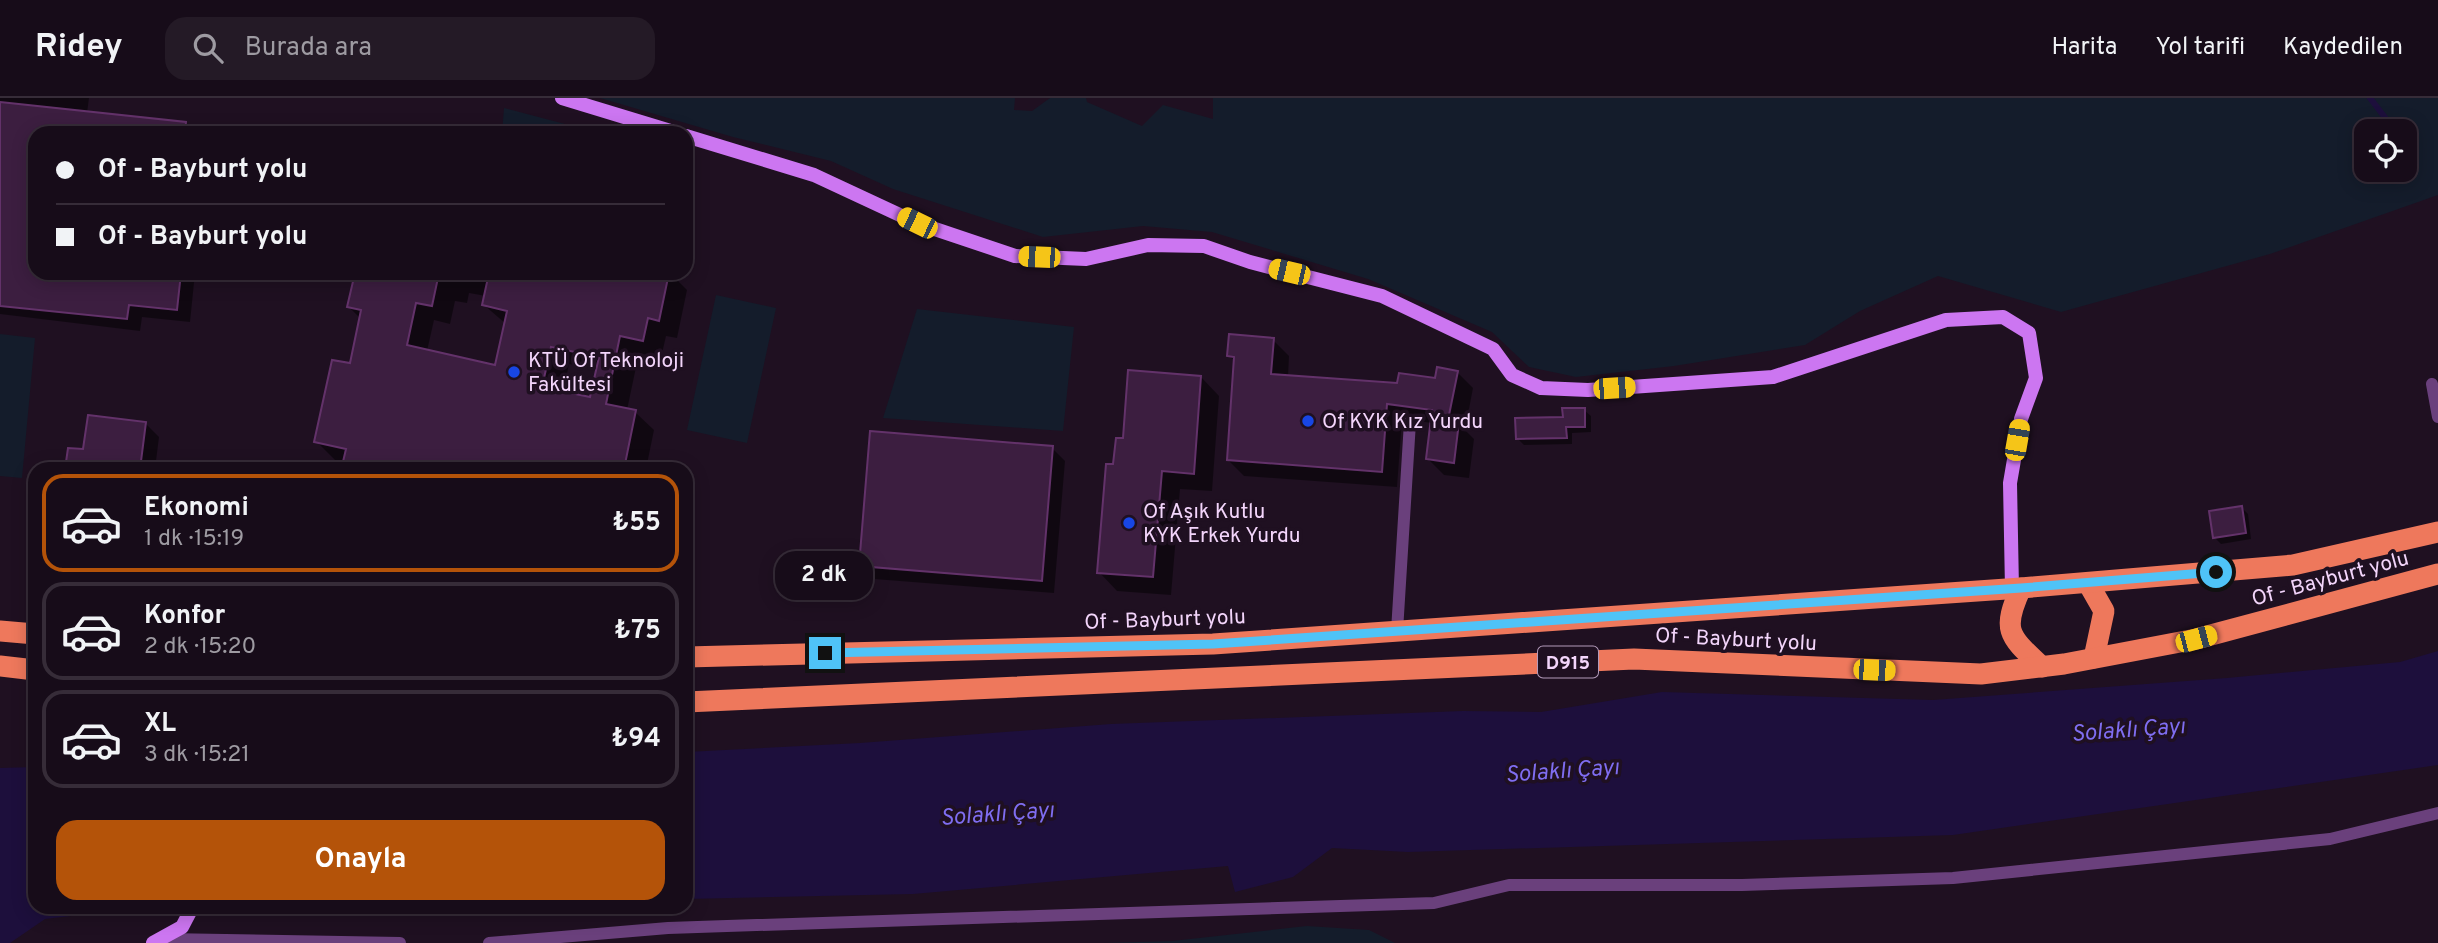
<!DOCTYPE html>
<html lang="tr">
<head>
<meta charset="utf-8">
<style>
	:root { --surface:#170c19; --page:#241a26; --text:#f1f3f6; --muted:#9e9ba2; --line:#362c38; --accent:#b45309 }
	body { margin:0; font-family:Overpass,sans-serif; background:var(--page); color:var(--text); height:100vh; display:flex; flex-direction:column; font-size:26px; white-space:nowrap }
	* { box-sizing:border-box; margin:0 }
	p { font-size:23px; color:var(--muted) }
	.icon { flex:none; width:38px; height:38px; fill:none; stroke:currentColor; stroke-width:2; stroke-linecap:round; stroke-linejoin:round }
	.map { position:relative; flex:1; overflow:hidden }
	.side { position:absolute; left:28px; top:364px; width:665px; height:452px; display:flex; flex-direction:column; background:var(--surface); border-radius:21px; box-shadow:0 4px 18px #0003,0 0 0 2px var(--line) }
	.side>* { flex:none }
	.banner { position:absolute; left:28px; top:28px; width:665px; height:154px; border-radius:21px; box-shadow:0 4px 18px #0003,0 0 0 2px var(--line); display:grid; align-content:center; height:154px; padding:0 28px; background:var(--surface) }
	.fabs { position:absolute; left:2354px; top:21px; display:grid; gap:14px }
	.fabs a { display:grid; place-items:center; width:63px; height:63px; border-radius:14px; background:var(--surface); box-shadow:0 4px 18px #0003,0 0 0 2px var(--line); font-size:35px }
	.end { position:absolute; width:32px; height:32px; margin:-16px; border:9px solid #4fc3f7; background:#111; box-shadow:0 0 0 4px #111 }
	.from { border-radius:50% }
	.bubble { position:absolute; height:49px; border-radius:21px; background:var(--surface); box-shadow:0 4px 18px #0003,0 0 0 2px var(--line); font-size:23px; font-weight:700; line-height:49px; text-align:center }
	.car { position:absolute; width:21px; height:42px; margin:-21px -10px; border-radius:9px; box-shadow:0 0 5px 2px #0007; background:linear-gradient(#f5c518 24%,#345 0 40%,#f5c518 0 76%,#345 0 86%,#f5c518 0) }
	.banner b { display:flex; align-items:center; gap:24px; height:66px; font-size:26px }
	.banner b+b { border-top:2px solid var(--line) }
	.banner i { width:18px; height:18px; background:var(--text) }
	ul { padding:12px 0 0; list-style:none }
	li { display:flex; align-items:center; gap:21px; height:98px; margin:0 14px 10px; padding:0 14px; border:4px solid var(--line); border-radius:21px }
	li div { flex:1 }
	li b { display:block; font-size:26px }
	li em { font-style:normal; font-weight:700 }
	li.selected { border-color:var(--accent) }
	li>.icon { width:63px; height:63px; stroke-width:1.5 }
	.primary-button { display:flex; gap:14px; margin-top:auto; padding:14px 28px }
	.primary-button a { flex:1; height:80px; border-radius:21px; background:var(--accent); color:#fff; font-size:28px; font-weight:700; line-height:80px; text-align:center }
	header { display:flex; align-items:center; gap:42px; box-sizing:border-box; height:98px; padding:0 35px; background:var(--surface); border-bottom:2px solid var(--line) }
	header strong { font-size:33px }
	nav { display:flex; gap:38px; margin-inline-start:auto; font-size:24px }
	.search { width:490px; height:63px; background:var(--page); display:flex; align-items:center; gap:18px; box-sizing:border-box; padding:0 24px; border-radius:21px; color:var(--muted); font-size:26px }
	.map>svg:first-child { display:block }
	.green { fill:#141c2b; fill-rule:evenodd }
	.water { fill:#1d0f3c }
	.shadow { fill:#0007; fill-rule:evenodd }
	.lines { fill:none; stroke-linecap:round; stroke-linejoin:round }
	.stream { stroke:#1d0f3c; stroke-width:6 }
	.building { fill:#3c1e40; stroke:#63326a; stroke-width:2; fill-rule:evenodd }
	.lane { stroke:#6a407c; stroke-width:12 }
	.secondary { stroke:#cc76f1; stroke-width:14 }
	.highway { stroke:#ee785c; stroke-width:21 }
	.route { stroke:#4fc3f7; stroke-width:9 }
	.poi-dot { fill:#1846e4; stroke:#1f1021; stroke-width:2.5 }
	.labels { text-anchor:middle; stroke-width:7; stroke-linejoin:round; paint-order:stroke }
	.shield { fill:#1f1021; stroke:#b39aba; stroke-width:2 }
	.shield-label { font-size:19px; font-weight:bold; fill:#f3d5fb }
	.poi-label { font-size:21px; fill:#f3d5fb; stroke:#1f1021; text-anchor:start }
	.street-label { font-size:21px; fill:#f3d5fb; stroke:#1f1021 }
	.water-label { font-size:23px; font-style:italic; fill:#7f6df0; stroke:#1f1021 }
</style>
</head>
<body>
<header>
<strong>Ridey</strong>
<div class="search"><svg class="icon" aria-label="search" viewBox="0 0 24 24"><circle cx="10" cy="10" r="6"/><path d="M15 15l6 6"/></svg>Burada ara</div>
<nav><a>Harita</a><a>Yol tarifi</a><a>Kaydedilen</a></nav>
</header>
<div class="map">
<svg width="2438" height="845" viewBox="0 0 2438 845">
	<rect width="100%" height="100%" fill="#1f1021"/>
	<g class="green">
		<path d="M600,0H1015L1014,12L1032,13L1050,0H1086L1087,4L1142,28L1163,7L1213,21V0H2438V97L2270,156L2061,214L1938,178L1860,213L1805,247L1674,268L1576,279L1529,269L1492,234L1368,181L1212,134L1143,128L1043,139L893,91L831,63L733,39ZM2366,33H2404V72H2366Z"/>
		<polygon points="504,10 580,30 589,35 502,35"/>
		<polygon points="716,197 776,210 747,345 687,332"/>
		<polygon points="917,211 1074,229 1063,333 883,320"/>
		<polygon points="0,236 35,240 22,380 0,378"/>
		<polygon points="1307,828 1369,832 1395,845 1103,845 1172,843"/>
	</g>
	<g class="water">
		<polygon points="2438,553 2438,667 1953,737 1408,754 1332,750 1293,779 1235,794 1228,768 913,796 686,801 686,654 860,645 1111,626 1463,613 1541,614 1662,594 1933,602 2227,580 2400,564"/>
		<polygon points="35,669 35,808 147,809 45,821 10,845 0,845 0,670"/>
	</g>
	<g class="shadow">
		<polygon points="0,0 89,0 87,15 216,29 222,35 35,35 35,175 195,175 190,224 142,219 140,233 0,216"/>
		<path d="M357,175H670L687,192L677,240L666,238L661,260L639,255L627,312L635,314L654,332L646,371H348L345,364L335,362L316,343L352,267L361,221L349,209ZM469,195L486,198L484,207L506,226L497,269L427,253L434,222L450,226L455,203L467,205ZM569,266L598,272L592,301L563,295Z"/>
		<polygon points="1273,242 1289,258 1288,279 1399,287 1436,282 1457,274 1473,290 1465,332 1474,341 1469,380 1444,377 1428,361 1432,325 1402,321 1397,389 1244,378 1228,362 1236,264 1229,258"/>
		<polygon points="1201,279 1219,298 1212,393 1180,391 1171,497 1117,493 1099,474 1115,368 1125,342"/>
		<polygon points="1584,312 1591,318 1591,334 1572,335 1572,346 1524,347 1518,341"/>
		<polygon points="146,326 159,339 155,371 67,371 85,353"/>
		<polygon points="1052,350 1065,363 1054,495 874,481 861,468"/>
		<polygon points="2242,410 2248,416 2251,441 2221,446 2214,439"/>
	</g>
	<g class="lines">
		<polyline class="stream" points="2370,0 2390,26"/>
	</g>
	<g class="building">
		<polygon points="0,4 186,24 185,35 35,35 35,175 181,175 177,212 129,207 127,221 0,208"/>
		<path d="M355,175H439L432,208L416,205L407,247L495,267L507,213L482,207L489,175H669L659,223L648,220L643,243L620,238L606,306L636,312L624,371H358L342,368L346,351L314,344L332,262L350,265L361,212L347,209ZM551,249L599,259L590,299L542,289Z"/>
		<polygon points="1229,236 1274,240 1271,276 1397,285 1399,275 1435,280 1437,269 1458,273 1448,322 1459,324 1454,365 1426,361 1432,312 1387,306 1382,374 1227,362 1234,259 1227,258"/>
		<polygon points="1128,272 1201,278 1194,376 1162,373 1153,479 1097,475 1106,366 1113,366 1116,340 1123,340"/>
		<polygon points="1562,310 1585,310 1585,329 1566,329 1567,340 1516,341 1515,320 1563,319"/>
		<polygon points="88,317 146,324 140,371 65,371 68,350 83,351"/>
		<polygon points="870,333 1053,348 1042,483 859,468"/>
		<polygon points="2242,408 2246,435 2213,440 2209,413"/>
	</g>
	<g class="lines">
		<g class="lane">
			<polyline points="2432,286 2438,319"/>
			<polyline points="1397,533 1410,324"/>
			<polyline points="164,841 400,845"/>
			<polyline points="489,845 668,830 1434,805 1509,787 1742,787 1953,780 2330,741 2438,715"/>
		</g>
		<g class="secondary">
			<polyline points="562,0 677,35"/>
			<polyline points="686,38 814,77 917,125 1015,158 1086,161 1148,147 1204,148 1250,164 1382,198 1493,251 1512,277 1541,290 1588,292 1773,279 1946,222 2003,219 2029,235 2036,280 2021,321 2010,385 2012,491"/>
			<polyline points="153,845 182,829 193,808"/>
		</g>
		<g class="highway">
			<polyline points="2088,485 2104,513 2094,560"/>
			<path d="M2021,490C2001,533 2009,538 2042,569"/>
			<polyline points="0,533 35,536"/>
			<polyline points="686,559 1213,546 2021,490 2293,467 2438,434"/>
			<polyline points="0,568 35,572"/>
			<polyline points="686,604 1634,561 1981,576 2064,566 2196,541 2438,476"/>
		</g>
	</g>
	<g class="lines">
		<polyline class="route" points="825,555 1213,546 2021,490 2216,474"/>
	</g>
	<g class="poi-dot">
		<circle cx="514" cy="274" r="7"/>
		<circle cx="1308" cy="323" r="7"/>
		<circle cx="1129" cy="425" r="7"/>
	</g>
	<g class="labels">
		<rect class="shield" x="1538" y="548.5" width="60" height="31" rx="5"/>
		<g class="shield-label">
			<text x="1568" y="571">D915</text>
		</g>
		<g class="poi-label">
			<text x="528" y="269">KTÜ Of Teknoloji<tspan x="528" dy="24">Fakültesi</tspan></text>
			<text x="1322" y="330">Of KYK Kız Yurdu</text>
			<text x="1143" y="420">Of Aşık Kutlu<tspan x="1143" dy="24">KYK Erkek Yurdu</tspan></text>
		</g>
		<g class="street-label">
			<text transform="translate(2330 480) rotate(-15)" y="7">Of - Bayburt yolu</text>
			<text transform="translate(1165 521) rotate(-2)" y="7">Of - Bayburt yolu</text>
			<text transform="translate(1736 541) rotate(3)" y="7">Of - Bayburt yolu</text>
		</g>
		<g class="water-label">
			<text transform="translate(2128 631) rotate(-4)" y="8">Solaklı Çayı</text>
			<text transform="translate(1562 672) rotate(-4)" y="8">Solaklı Çayı</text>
			<text transform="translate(997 715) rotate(-4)" y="8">Solaklı Çayı</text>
		</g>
	</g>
</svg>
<div class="fabs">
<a><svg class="icon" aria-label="locate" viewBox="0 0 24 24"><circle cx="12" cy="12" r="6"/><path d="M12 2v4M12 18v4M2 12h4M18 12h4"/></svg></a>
</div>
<i class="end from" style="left:2216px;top:474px"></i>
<i class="end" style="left:825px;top:555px"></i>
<div class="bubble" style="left:775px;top:453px;width:98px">2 dk</div>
<i class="car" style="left:917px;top:125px;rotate:296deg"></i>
<i class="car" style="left:1039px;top:159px;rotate:272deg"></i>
<i class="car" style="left:1289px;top:174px;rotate:283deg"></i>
<i class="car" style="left:1614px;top:290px;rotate:86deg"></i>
<i class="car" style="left:2017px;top:342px;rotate:10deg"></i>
<i class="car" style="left:2196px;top:541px;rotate:75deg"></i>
<i class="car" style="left:1874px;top:572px;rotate:92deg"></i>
<div class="banner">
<b><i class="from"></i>Of - Bayburt yolu</b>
<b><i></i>Of - Bayburt yolu</b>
</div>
<section class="side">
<ul>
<li class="selected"><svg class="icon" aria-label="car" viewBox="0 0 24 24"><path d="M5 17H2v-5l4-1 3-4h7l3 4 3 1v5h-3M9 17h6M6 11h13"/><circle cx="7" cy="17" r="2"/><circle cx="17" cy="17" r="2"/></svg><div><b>Ekonomi</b><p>1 dk · 15:19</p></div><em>₺55</em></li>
<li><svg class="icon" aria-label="car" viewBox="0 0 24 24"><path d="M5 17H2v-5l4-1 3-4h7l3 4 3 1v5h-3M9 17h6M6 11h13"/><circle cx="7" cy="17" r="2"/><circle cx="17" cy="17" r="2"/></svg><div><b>Konfor</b><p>2 dk · 15:20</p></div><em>₺75</em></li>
<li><svg class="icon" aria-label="car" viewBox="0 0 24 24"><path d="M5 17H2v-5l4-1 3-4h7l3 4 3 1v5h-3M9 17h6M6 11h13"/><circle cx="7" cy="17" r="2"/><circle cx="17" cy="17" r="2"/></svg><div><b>XL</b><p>3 dk · 15:21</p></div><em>₺94</em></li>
</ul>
<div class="primary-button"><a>Onayla</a></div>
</section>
</div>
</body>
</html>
